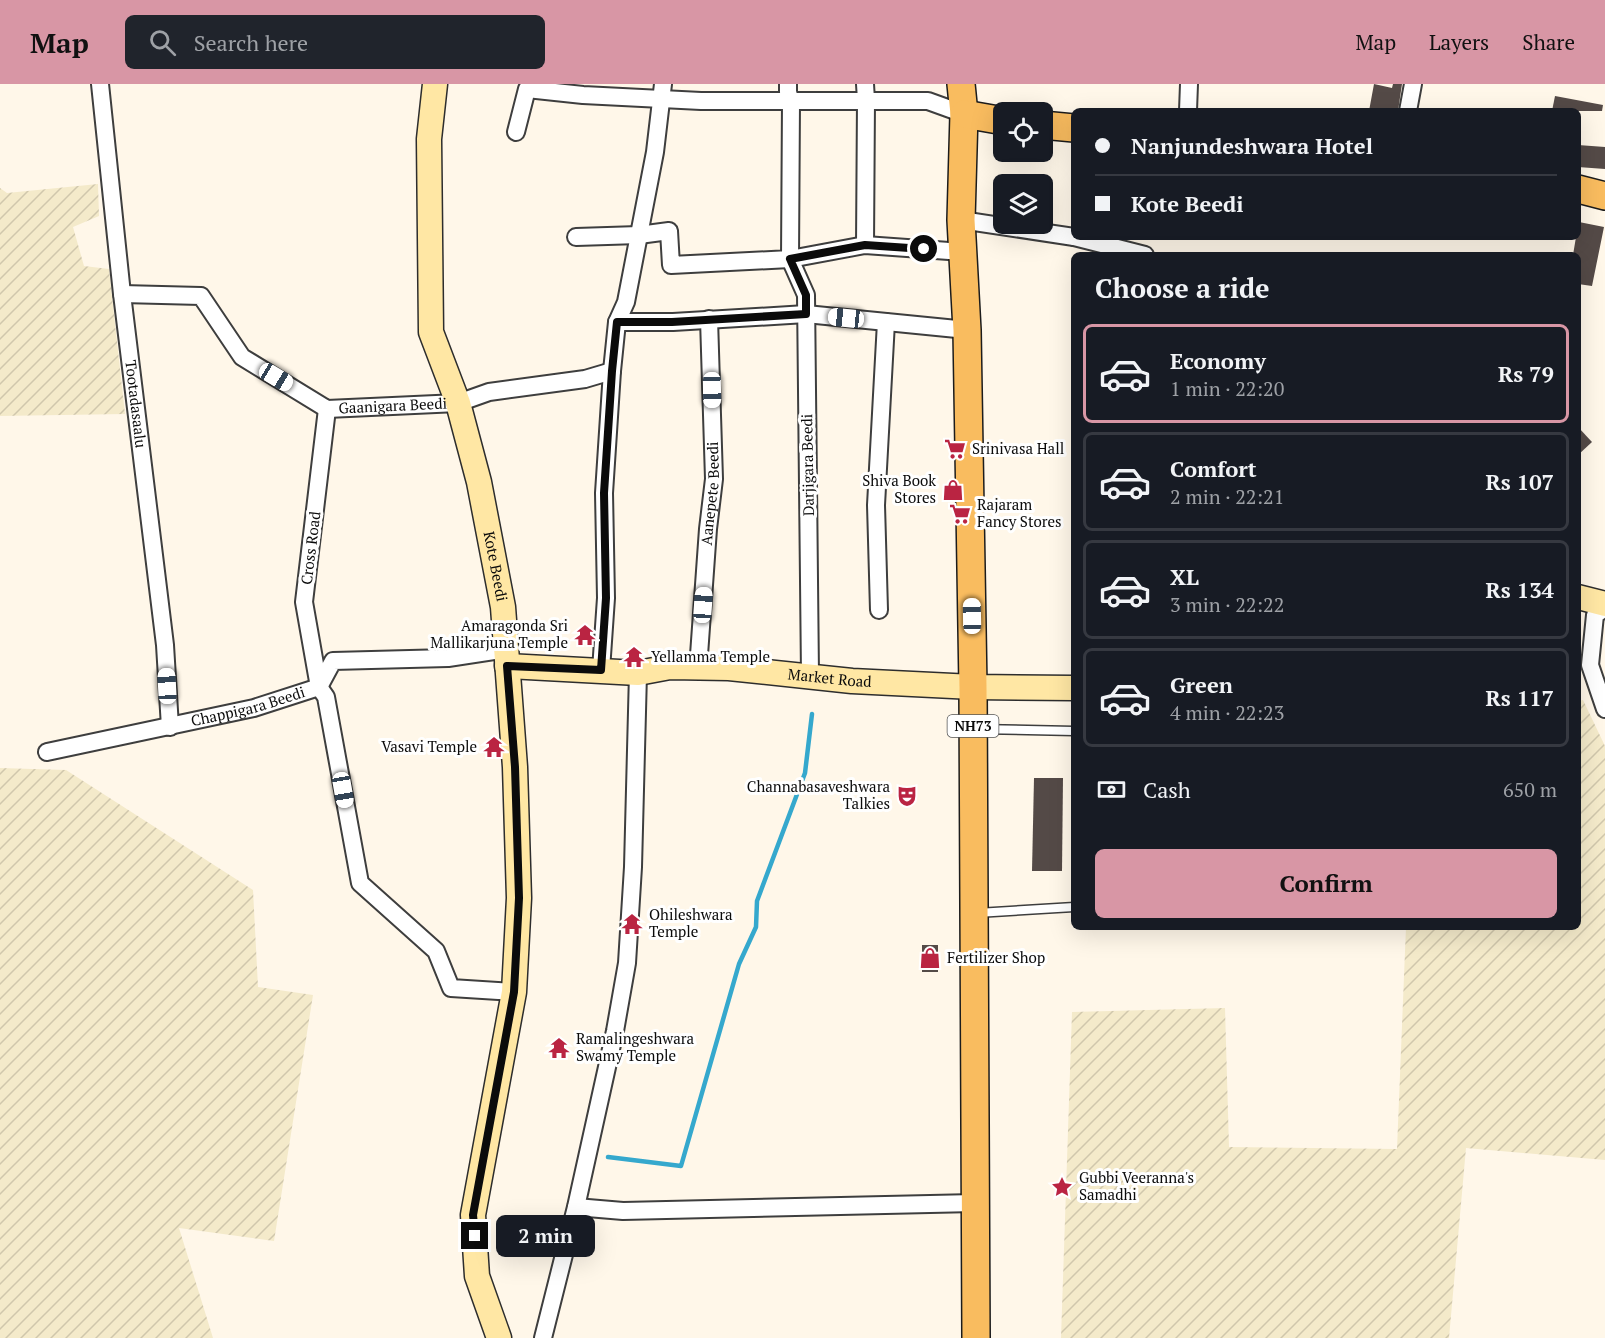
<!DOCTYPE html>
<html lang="en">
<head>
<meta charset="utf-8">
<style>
	:root { --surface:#171b24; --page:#20242c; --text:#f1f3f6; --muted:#9ea1a6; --line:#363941; --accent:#d896a5 }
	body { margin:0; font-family:"PT Serif",serif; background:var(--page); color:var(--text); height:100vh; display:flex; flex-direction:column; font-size:22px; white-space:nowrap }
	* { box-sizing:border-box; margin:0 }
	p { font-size:20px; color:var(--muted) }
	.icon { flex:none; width:33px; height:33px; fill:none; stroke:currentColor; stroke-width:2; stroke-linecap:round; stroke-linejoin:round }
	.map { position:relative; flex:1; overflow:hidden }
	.side { position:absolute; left:1071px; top:168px; width:510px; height:678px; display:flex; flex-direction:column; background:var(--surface); border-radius:9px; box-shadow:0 6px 24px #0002 }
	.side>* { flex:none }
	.guide { position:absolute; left:1071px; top:24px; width:510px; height:132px; border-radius:9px; box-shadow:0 6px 24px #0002; display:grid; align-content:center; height:132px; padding:0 24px; background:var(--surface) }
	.fabs { position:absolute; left:993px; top:18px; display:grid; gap:12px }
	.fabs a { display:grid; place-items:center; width:60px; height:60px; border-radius:9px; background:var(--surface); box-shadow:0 6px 24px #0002; font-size:30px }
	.end { position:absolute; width:27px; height:27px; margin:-14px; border:8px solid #0b0b0b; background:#fff; box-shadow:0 0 0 3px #fff }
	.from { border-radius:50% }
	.bubble { position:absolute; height:42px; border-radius:9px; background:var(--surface); box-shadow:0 6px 24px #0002; font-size:20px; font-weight:700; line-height:42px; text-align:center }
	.car { position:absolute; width:18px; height:36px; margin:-18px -9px; border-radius:8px; box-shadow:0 0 4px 2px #0007; background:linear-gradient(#fff 24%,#345 0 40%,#fff 0 76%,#345 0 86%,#fff 0) }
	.guide b { display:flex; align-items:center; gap:21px; height:57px; font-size:22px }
	.guide b+b { border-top:2px solid var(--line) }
	.guide i { width:15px; height:15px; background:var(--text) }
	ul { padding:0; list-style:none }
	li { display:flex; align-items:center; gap:18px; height:99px; margin:0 12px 9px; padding:0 12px; border:3px solid var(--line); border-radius:9px }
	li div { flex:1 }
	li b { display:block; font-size:22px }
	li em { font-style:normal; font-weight:700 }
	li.selected { border-color:var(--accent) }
	li>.icon { width:54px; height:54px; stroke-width:1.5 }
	h2 { padding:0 24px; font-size:27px; line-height:72px }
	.pay { display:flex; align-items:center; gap:15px; height:66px; padding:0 24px; font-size:22px }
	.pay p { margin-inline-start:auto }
	.action { display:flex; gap:12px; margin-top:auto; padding:12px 24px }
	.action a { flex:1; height:69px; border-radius:9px; background:var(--accent); color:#111; font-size:24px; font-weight:700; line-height:69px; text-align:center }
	header { display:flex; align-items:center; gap:36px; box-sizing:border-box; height:84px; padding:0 30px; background:var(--accent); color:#111 }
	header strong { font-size:28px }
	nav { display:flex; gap:33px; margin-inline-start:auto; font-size:21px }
	.search { width:420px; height:54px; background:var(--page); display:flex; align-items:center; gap:15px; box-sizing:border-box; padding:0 21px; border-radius:9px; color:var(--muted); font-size:22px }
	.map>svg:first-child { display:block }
	.farmland { fill:url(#farmland-furrows) }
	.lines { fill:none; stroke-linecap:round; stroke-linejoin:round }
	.stream { stroke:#35a8cd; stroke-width:4.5 }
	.building { fill:#544a47 }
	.lane-casing { stroke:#3e3e3e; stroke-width:11 }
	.street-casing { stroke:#3e3e3e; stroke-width:20 }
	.secondary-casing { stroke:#2d2d2d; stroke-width:27 }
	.primary-casing { stroke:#1c1c1c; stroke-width:30 }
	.lane { stroke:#fff; stroke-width:8 }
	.street { stroke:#fff; stroke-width:16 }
	.secondary { stroke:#ffe7a4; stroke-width:24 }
	.primary { stroke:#f9bc5f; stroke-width:27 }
	.route { stroke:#0b0b0b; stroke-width:8 }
	.labels { text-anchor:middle; stroke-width:6; stroke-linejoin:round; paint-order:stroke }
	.shield { fill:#fff; stroke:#545454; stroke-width:1.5 }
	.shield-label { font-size:14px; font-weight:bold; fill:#0b0b0b }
	.street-label { font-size:15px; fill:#0b0b0b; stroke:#fff }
	.poi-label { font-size:15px; fill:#0b0b0b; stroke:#fff; text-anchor:start }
</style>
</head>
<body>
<header>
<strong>Map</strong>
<div class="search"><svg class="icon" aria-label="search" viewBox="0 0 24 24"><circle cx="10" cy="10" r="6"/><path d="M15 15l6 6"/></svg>Search here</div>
<nav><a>Map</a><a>Layers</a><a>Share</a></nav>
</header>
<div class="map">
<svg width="1605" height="1254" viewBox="0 0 1605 1254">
	<defs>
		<pattern id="farmland-furrows" width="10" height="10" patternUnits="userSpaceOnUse" patternTransform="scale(1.5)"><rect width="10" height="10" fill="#f4eaca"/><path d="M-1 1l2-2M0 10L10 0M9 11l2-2" fill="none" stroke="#d0c7ac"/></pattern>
	</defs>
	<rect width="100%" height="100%" fill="#fff7e9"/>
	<g class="farmland">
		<polygon points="98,100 99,132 73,143 84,182 109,185 125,330 0,332 0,104 7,109"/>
		<polygon points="1583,616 1605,662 1605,1076 1466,1064 1449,1254 1061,1254 1072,928 1225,924 1229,1063 1397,1065 1406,843 1578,843 1578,617"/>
		<polygon points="0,684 66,686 253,806 258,903 313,911 274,1157 179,1144 213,1254 0,1254"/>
	</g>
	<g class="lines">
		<polyline class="stream" points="608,1073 681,1082 739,880 756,843 757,817 805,689 812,630"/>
	</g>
	<g class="building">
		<polygon points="1374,0 1392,4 1393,0 1402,0 1398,27 1369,27"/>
		<polygon points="1555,12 1603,21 1602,27 1552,27"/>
		<polygon points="1578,61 1605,63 1605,85 1578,83"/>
		<polygon points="1579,138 1604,143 1592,202 1578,200 1578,171 1573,171 1576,153 1578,153"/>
		<polygon points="1578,343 1592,358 1578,371"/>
		<polygon points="1034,694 1063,694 1062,787 1032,787"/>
		<rect x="922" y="861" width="16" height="27"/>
	</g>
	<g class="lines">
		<defs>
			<g id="lane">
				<polyline points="975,645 1074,647"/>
				<polyline points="977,829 1074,823"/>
			</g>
			<g id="street">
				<path id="s1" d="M100,0L122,210L165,561L170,643"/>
				<polyline points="865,0 866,16 865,161"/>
				<polyline points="1188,27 1189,0"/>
				<polyline points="1408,27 1413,0"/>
				<polyline points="516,48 527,5 583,11 701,17 928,17 964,30"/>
				<polyline points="961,136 1074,153"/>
				<polyline points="576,153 639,151 669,147 671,181 790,175 791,18 788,8 788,0"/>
				<polyline points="1074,153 1145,171"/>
				<path id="s2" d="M122,210L201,212L242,273L327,325L458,319L489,308L585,295L612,287"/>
				<polyline points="617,238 673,238 806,230 967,246"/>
				<polyline points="327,325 304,518 319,603 326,613 360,799 436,867 451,904 514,908"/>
				<polyline points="1605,524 1595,531 1590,581 1605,625"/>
				<polyline points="879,526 876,421 886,238"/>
				<path id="s3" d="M698,585L708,445L714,395L709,235"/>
				<polyline points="601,586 606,514 604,409 612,287 617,238 626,218 655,68 663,0"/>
				<polyline points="810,591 806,211 790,175 865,161 963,168"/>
				<path id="s4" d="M47,668L254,624L319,603L333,577L448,574L507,565"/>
				<polyline points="576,1123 623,1127 975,1119"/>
				<polyline points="543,1254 576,1123 615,947 627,879 633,783 638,589"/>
			</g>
			<g id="secondary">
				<path id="s5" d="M435,0L429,55L431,248L458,319L479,398L503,523L515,683L519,814L514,908L473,1131L477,1192L499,1254"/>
				<polyline points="1578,513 1605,520"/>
				<path id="s6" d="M507,582L638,589L670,583L729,584L852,597L973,603L1074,604"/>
			</g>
			<g id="primary">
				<polyline points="961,0 964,30 961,136 967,246 973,603 976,1254"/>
				<polyline points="964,30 1004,37"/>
				<polyline points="1042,41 1074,44"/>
				<polyline points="1578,105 1605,112"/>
			</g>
		</defs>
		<use href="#lane" class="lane-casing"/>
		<use href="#street" class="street-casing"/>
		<use href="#secondary" class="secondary-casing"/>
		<use href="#primary" class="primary-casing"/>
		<use href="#lane" class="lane"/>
		<use href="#street" class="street"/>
		<use href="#secondary" class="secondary"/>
		<use href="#primary" class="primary"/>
	</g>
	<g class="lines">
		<polyline class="route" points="475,1152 473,1131 514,908 519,814 515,683 507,582 601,586 606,514 604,409 612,287 617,238 672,238 806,230 806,211 790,175 865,161 924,165"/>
	</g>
	<defs>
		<symbol id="supermarket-bare" viewBox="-9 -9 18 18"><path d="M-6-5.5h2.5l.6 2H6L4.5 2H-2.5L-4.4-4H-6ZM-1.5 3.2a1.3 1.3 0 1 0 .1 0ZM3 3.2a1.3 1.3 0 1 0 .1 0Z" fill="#ba2442" stroke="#fff" stroke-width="2.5" paint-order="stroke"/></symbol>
		<symbol id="shop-bare" viewBox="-9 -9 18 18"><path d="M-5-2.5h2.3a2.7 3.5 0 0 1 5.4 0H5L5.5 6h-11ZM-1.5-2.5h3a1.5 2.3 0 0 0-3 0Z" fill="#ba2442" stroke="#fff" stroke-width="2.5" paint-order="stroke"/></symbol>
		<symbol id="temple-bare" viewBox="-9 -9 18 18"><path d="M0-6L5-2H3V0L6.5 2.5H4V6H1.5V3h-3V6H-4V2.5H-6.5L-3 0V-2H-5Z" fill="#ba2442" stroke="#fff" stroke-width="2.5" paint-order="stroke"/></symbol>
		<symbol id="theatre-bare" viewBox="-9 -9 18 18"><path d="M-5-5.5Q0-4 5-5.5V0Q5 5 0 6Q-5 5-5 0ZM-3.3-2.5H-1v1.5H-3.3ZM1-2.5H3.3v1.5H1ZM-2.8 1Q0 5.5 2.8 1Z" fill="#ba2442" stroke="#fff" stroke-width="2.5" paint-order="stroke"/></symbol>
		<symbol id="sight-bare" viewBox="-9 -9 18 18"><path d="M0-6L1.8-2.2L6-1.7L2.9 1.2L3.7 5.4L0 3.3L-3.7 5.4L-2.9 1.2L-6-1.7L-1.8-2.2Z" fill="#ba2442" stroke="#fff" stroke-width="2.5" paint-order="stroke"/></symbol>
	</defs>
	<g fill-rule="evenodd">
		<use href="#supermarket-bare" x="940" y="350" width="30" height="30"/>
		<use href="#shop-bare" x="938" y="391" width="30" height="30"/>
		<use href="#supermarket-bare" x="945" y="415" width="30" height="30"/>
		<use href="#temple-bare" x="570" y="536" width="30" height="30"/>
		<use href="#temple-bare" x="619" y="558" width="30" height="30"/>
		<use href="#temple-bare" x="479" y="648" width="30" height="30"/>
		<use href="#theatre-bare" x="892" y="697" width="30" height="30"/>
		<use href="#temple-bare" x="617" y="825" width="30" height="30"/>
		<use href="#shop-bare" x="915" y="859" width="30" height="30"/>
		<use href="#temple-bare" x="544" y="949" width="30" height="30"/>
		<use href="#sight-bare" x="1047" y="1088" width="30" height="30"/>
	</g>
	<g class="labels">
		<rect class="shield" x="947.5" y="631" width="51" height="22" rx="4.5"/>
		<g class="shield-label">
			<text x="973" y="647">NH73</text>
		</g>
		<g class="street-label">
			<text dy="5" stroke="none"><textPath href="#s1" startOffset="322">Tootadasaalu</textPath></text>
			<text dy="5" stroke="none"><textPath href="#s2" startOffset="318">Gaanigara Beedi</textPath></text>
			<text transform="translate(808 381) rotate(-91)" y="5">Darjigara Beedi</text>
			<text dy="5" stroke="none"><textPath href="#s3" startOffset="176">Aanepete Beedi</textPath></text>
			<text transform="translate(311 464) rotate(-83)" y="5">Cross Road</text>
			<text dy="5" stroke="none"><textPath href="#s5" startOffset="492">Kote Beedi</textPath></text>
			<text dy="5" stroke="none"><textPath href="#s6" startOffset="324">Market Road</textPath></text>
			<text dy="5" stroke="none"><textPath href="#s4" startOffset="206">Chappigara Beedi</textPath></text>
		</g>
		<g class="poi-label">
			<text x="972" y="370">Srinivasa Hall</text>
			<text x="936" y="402" text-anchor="end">Shiva Book<tspan x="936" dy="17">Stores</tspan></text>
			<text x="977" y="426">Rajaram<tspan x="977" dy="17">Fancy Stores</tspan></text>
			<text x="568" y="547" text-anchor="end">Amaragonda Sri<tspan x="568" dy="17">Mallikarjuna Temple</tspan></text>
			<text x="651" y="578">Yellamma Temple</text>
			<text x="477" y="668" text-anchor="end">Vasavi Temple</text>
			<text x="890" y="708" text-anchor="end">Channabasaveshwara<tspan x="890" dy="17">Talkies</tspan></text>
			<text x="649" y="836">Ohileshwara<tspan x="649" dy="17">Temple</tspan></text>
			<text x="947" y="879">Fertilizer Shop</text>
			<text x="576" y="960">Ramalingeshwara<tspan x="576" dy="17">Swamy Temple</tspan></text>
			<text x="1079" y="1099">Gubbi Veeranna's<tspan x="1079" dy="17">Samadhi</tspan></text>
		</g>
	</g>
</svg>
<div class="fabs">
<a><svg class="icon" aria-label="locate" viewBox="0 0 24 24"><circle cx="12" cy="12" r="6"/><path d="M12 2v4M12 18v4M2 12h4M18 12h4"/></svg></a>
<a><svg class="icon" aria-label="layers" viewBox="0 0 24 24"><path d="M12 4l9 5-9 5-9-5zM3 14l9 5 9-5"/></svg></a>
</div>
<i class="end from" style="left:924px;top:165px"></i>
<i class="end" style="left:475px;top:1152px"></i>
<div class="bubble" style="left:496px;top:1131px;width:99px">2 min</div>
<i class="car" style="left:846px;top:234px;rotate:276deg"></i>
<i class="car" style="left:276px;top:293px;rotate:121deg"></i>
<i class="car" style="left:712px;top:306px;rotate:179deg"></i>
<i class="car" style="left:703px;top:521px;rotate:4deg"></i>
<i class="car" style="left:972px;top:532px;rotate:359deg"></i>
<i class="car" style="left:167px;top:602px;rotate:357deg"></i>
<i class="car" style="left:343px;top:706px;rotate:170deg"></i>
<div class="guide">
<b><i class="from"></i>Nanjundeshwara Hotel</b>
<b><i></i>Kote Beedi</b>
</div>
<section class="side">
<h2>Choose a ride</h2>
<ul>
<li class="selected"><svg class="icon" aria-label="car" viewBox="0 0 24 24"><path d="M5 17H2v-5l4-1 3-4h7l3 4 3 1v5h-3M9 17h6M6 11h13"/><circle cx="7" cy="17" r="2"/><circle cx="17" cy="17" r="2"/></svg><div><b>Economy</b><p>1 min · 22:20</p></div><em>Rs 79</em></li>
<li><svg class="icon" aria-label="car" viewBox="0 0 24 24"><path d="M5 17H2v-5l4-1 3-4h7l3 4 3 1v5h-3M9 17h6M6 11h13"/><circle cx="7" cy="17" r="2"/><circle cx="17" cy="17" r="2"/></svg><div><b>Comfort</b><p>2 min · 22:21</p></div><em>Rs 107</em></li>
<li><svg class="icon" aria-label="car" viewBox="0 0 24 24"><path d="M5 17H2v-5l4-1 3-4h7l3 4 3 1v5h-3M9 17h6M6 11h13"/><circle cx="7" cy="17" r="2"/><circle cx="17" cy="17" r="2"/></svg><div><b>XL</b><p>3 min · 22:22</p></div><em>Rs 134</em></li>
<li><svg class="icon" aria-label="car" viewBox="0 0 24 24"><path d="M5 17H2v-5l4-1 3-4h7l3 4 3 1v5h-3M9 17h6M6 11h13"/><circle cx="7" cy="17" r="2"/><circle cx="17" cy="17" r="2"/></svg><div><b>Green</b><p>4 min · 22:23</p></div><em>Rs 117</em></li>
</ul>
<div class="pay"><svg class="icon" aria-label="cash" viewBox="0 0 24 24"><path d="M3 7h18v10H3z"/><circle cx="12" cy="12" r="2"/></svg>Cash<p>650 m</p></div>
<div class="action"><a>Confirm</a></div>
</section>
</div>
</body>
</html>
